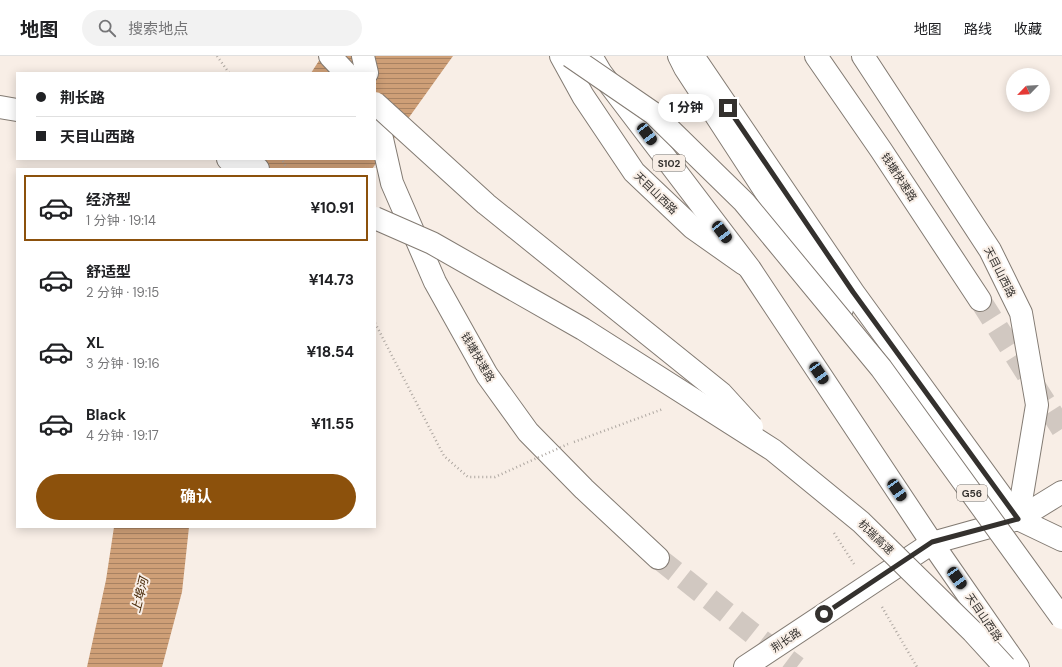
<!DOCTYPE html>
<html lang="zh">
<head>
<meta charset="utf-8">
<style>
	:root { --surface:#fff; --page:#f2f2f2; --text:#202124; --muted:#757577; --line:#e0e0e0; --accent:#8c510c }
	body { margin:0; font-family:"DM Sans","Noto Sans SC",sans-serif; background:var(--page); color:var(--text); height:100vh; display:flex; flex-direction:column; font-size:15px; white-space:nowrap }
	* { box-sizing:border-box; margin:0 }
	p { font-size:13px; color:var(--muted) }
	.icon { flex:none; width:22px; height:22px; fill:none; stroke:currentColor; stroke-width:2; stroke-linecap:round; stroke-linejoin:round }
	.map { position:relative; flex:1; overflow:hidden }
	.panel { position:absolute; left:16px; top:112px; width:360px; height:360px; display:flex; flex-direction:column; background:var(--surface); border-radius:0px; box-shadow:0 2px 10px #0003 }
	.panel>* { flex:none }
	.hud { position:absolute; left:16px; top:16px; width:360px; height:88px; border-radius:0px; box-shadow:0 2px 10px #0003; display:grid; align-content:center; height:88px; padding:0 20px; background:var(--surface) }
	.needle { width:26px; rotate:245deg }
	.buttons { position:absolute; left:1006px; top:12px; display:grid; gap:8px }
	.buttons a { display:grid; place-items:center; width:44px; height:44px; border-radius:50%; background:var(--surface); box-shadow:0 2px 10px #0003; font-size:20px }
	.end { position:absolute; width:18px; height:18px; margin:-9px; border:5px solid #34312e; background:#fff; box-shadow:0 0 0 2px #fff }
	.from { border-radius:50% }
	.bubble { position:absolute; height:28px; border-radius:14px; background:var(--surface); box-shadow:0 2px 10px #0003; font-size:13px; font-weight:700; line-height:28px; text-align:center }
	.car { position:absolute; width:12px; height:24px; margin:-12px -6px; border-radius:5px; box-shadow:0 0 3px 1px #0007; background:linear-gradient(#222 24%,#8ab4d8 0 40%,#222 0 76%,#8ab4d8 0 86%,#222 0) }
	.hud b { display:flex; align-items:center; gap:14px; height:38px; font-size:15px }
	.hud b+b { border-top:1px solid var(--line) }
	.hud i { width:10px; height:10px; background:var(--text) }
	ul { padding:7px 0 0; list-style:none }
	li { display:flex; align-items:center; gap:12px; height:66px; margin:0 8px 6px; padding:0 12px; border:2px solid transparent; border-radius:0px }
	li div { flex:1 }
	li b { display:block; font-size:15px }
	li em { font-style:normal; font-weight:700 }
	li.selected { border-color:var(--accent) }
	li>.icon { width:36px; height:36px; stroke-width:1.5 }
	.action { display:flex; gap:8px; margin-top:auto; padding:8px 20px }
	.action a { flex:1; height:46px; border-radius:24px; background:var(--accent); color:#fff; font-size:16px; font-weight:700; line-height:46px; text-align:center }
	header { display:flex; align-items:center; gap:24px; box-sizing:border-box; height:56px; padding:0 20px; background:var(--surface); border-bottom:1px solid var(--line) }
	header strong { font-size:19px }
	nav { display:flex; gap:22px; margin-inline-start:auto; font-size:14px }
	.search { width:280px; height:36px; background:var(--page); display:flex; align-items:center; gap:10px; box-sizing:border-box; padding:0 14px; border-radius:22px; color:var(--muted); font-size:15px }
	.map>svg:first-child { display:block }
	.water { fill:url(#water-rules) }
	.lines { fill:none; stroke-linecap:round; stroke-linejoin:round }
	.highway-tunnel { stroke:#d1c8c1; stroke-width:22; stroke-dasharray:22 11; stroke-linecap:butt }
	.street-casing { stroke:#837b73; stroke-width:24 }
	.secondary-casing { stroke:#837b73; stroke-width:24 }
	.primary-casing { stroke:#837b73; stroke-width:24 }
	.highway-casing { stroke:#837b73; stroke-width:24 }
	.path { stroke:#aea7a1; stroke-width:2.5; stroke-dasharray:1 3; stroke-linecap:butt }
	.street { stroke:#fff; stroke-width:22 }
	.secondary { stroke:#fff; stroke-width:22 }
	.primary { stroke:#fff; stroke-width:22 }
	.highway { stroke:#fff; stroke-width:22 }
	.highway-bridge-casing { stroke:#837b73; stroke-width:24; stroke-linecap:butt }
	.path-bridge { stroke:#aea7a1; stroke-width:2.5; stroke-dasharray:1 3; stroke-linecap:butt }
	.highway-bridge { stroke:#fff; stroke-width:22 }
	.route { stroke:#34312e; stroke-width:5 }
	.labels { text-anchor:middle; stroke-width:4; stroke-linejoin:round; paint-order:stroke }
	.shield { fill:#f8eee6; stroke:#6f6a65; stroke-width:1 }
	.shield-label { font-size:10px; font-weight:bold; fill:#34312e }
	.street-label { font-size:11px; fill:#34312e; stroke:#f8eee6 }
	.water-label { font-size:12px; font-style:italic; fill:#462705; stroke:#f8eee6 }
</style>
</head>
<body>
<header>
<strong>地图</strong>
<div class="search"><svg class="icon" aria-label="search" viewBox="0 0 24 24"><circle cx="10" cy="10" r="6"/><path d="M15 15l6 6"/></svg>搜索地点</div>
<nav><a>地图</a><a>路线</a><a>收藏</a></nav>
</header>
<div class="map">
<svg width="1062" height="611" viewBox="0 0 1062 611">
	<defs>
		<pattern id="water-rules" width="6" height="5" patternUnits="userSpaceOnUse"><rect width="6" height="5" fill="#ce9f77"/><path d="M0 2.5h6" fill="none" stroke="#a88262"/></pattern>
	</defs>
	<rect width="100%" height="100%" fill="#f8eee6"/>
	<g class="water">
		<polygon points="322,0 453,0 372,113 249,113 255,103 375,103 375,17 311,17"/>
		<polygon points="114,471 189,471 182,536 162,611 87,611 106,524"/>
	</g>
	<g class="lines">
		<g class="highway-tunnel">
			<polyline points="980,244 1062,373"/>
			<polyline points="658,502 757,581 797,611"/>
		</g>
		<defs>
			<polyline id="street" points="1018,463 1062,436"/>
			<g id="secondary">
				<polyline points="561,0 583,40 634,116 693,172 744,208"/>
				<polyline points="745,611 932,487 1018,463 1037,349 1021,257 990,194 863,0"/>
			</g>
			<g id="primary">
				<polyline points="591,0 601,17 750,213 932,487 1018,611"/>
				<polyline points="693,0 853,236 1018,463 1062,484"/>
			</g>
			<g id="highway">
				<polyline points="330,0 346,17"/>
				<polyline points="363,0 367,17"/>
				<polyline points="679,0 685,12 842,253"/>
				<polyline points="816,0 881,94 980,244"/>
				<polyline points="0,51 17,54"/>
				<polyline points="375,52 392,127 435,226 487,319 528,376 584,433 658,502"/>
				<polyline points="228,103 258,113"/>
			</g>
		</defs>
		<use href="#street" class="street-casing"/>
		<use href="#secondary" class="secondary-casing"/>
		<use href="#primary" class="primary-casing"/>
		<use href="#highway" class="highway-casing"/>
		<g class="path">
			<polyline points="217,0 229,17"/>
			<polyline points="283,105 287,113"/>
			<polyline points="574,386 663,353"/>
			<polyline points="834,477 854,508"/>
			<polyline points="882,551 917,611"/>
		</g>
		<use href="#street" class="street"/>
		<use href="#secondary" class="secondary"/>
		<use href="#primary" class="primary"/>
		<use href="#highway" class="highway"/>
		<defs>
			<g id="highway-bridge">
				<polyline points="570,0 653,57 744,146 881,312 1062,562"/>
				<polyline points="375,47 486,148 721,337 752,371"/>
				<polyline points="375,162 432,187 583,273 773,394 861,466 973,576 1005,611"/>
			</g>
		</defs>
		<use href="#highway-bridge" class="highway-bridge-casing"/>
		<polyline class="path-bridge" points="375,267 444,400 468,421 495,421 568,388"/>
		<use href="#highway-bridge" class="highway-bridge"/>
	</g>
	<g class="lines">
		<polyline class="route" points="728,52 853,236 1018,463 932,486 824,558"/>
	</g>
	<g class="labels">
		<g class="shield">
			<rect x="653" y="99" width="32" height="16" rx="3"/>
			<rect x="957" y="429" width="30" height="16" rx="3"/>
		</g>
		<g class="shield-label">
			<text x="669" y="111">S102</text>
			<text x="972" y="441">G56</text>
		</g>
		<g class="street-label">
			<text transform="translate(899 121) rotate(57)" y="4">钱塘快速路</text>
			<text transform="translate(656 137) rotate(44)" y="4">天目山西路</text>
			<text transform="translate(1000 216) rotate(63)" y="4">天目山西路</text>
			<text transform="translate(478 301) rotate(60)" y="4">钱塘快速路</text>
			<text transform="translate(876 481) rotate(44)" y="4">杭瑞高速</text>
			<text transform="translate(984 561) rotate(56)" y="4">天目山西路</text>
			<text transform="translate(786 584) rotate(-34)" y="4">荆长路</text>
		</g>
		<g class="water-label">
			<text transform="translate(140 539) rotate(-76)" y="4">上埠河</text>
		</g>
	</g>
</svg>
<div class="buttons">
<a><svg class="needle" viewBox="-14 -14 28 28"><path d="M0-13l5 13h-10z" fill="#e53935"/><path d="M0 13l5-13h-10z" fill="#757577"/></svg></a>
</div>
<i class="end from" style="left:824px;top:558px"></i>
<i class="end" style="left:728px;top:52px"></i>
<div class="bubble" style="left:658px;top:38px;width:56px">1 分钟</div>
<i class="car" style="left:647px;top:78px;rotate:143deg"></i>
<i class="car" style="left:722px;top:176px;rotate:143deg"></i>
<i class="car" style="left:819px;top:317px;rotate:146deg"></i>
<i class="car" style="left:897px;top:434px;rotate:146deg"></i>
<i class="car" style="left:957px;top:522px;rotate:145deg"></i>
<div class="hud">
<b><i class="from"></i>荆长路</b>
<b><i></i>天目山西路</b>
</div>
<section class="panel">
<ul>
<li class="selected"><svg class="icon" aria-label="car" viewBox="0 0 24 24"><path d="M5 17H2v-5l4-1 3-4h7l3 4 3 1v5h-3M9 17h6M6 11h13"/><circle cx="7" cy="17" r="2"/><circle cx="17" cy="17" r="2"/></svg><div><b>经济型</b><p>1 分钟 · 19:14</p></div><em>¥10.91</em></li>
<li><svg class="icon" aria-label="car" viewBox="0 0 24 24"><path d="M5 17H2v-5l4-1 3-4h7l3 4 3 1v5h-3M9 17h6M6 11h13"/><circle cx="7" cy="17" r="2"/><circle cx="17" cy="17" r="2"/></svg><div><b>舒适型</b><p>2 分钟 · 19:15</p></div><em>¥14.73</em></li>
<li><svg class="icon" aria-label="car" viewBox="0 0 24 24"><path d="M5 17H2v-5l4-1 3-4h7l3 4 3 1v5h-3M9 17h6M6 11h13"/><circle cx="7" cy="17" r="2"/><circle cx="17" cy="17" r="2"/></svg><div><b>XL</b><p>3 分钟 · 19:16</p></div><em>¥18.54</em></li>
<li><svg class="icon" aria-label="car" viewBox="0 0 24 24"><path d="M5 17H2v-5l4-1 3-4h7l3 4 3 1v5h-3M9 17h6M6 11h13"/><circle cx="7" cy="17" r="2"/><circle cx="17" cy="17" r="2"/></svg><div><b>Black</b><p>4 分钟 · 19:17</p></div><em>¥11.55</em></li>
</ul>
<div class="action"><a>确认</a></div>
</section>
</div>
</body>
</html>
